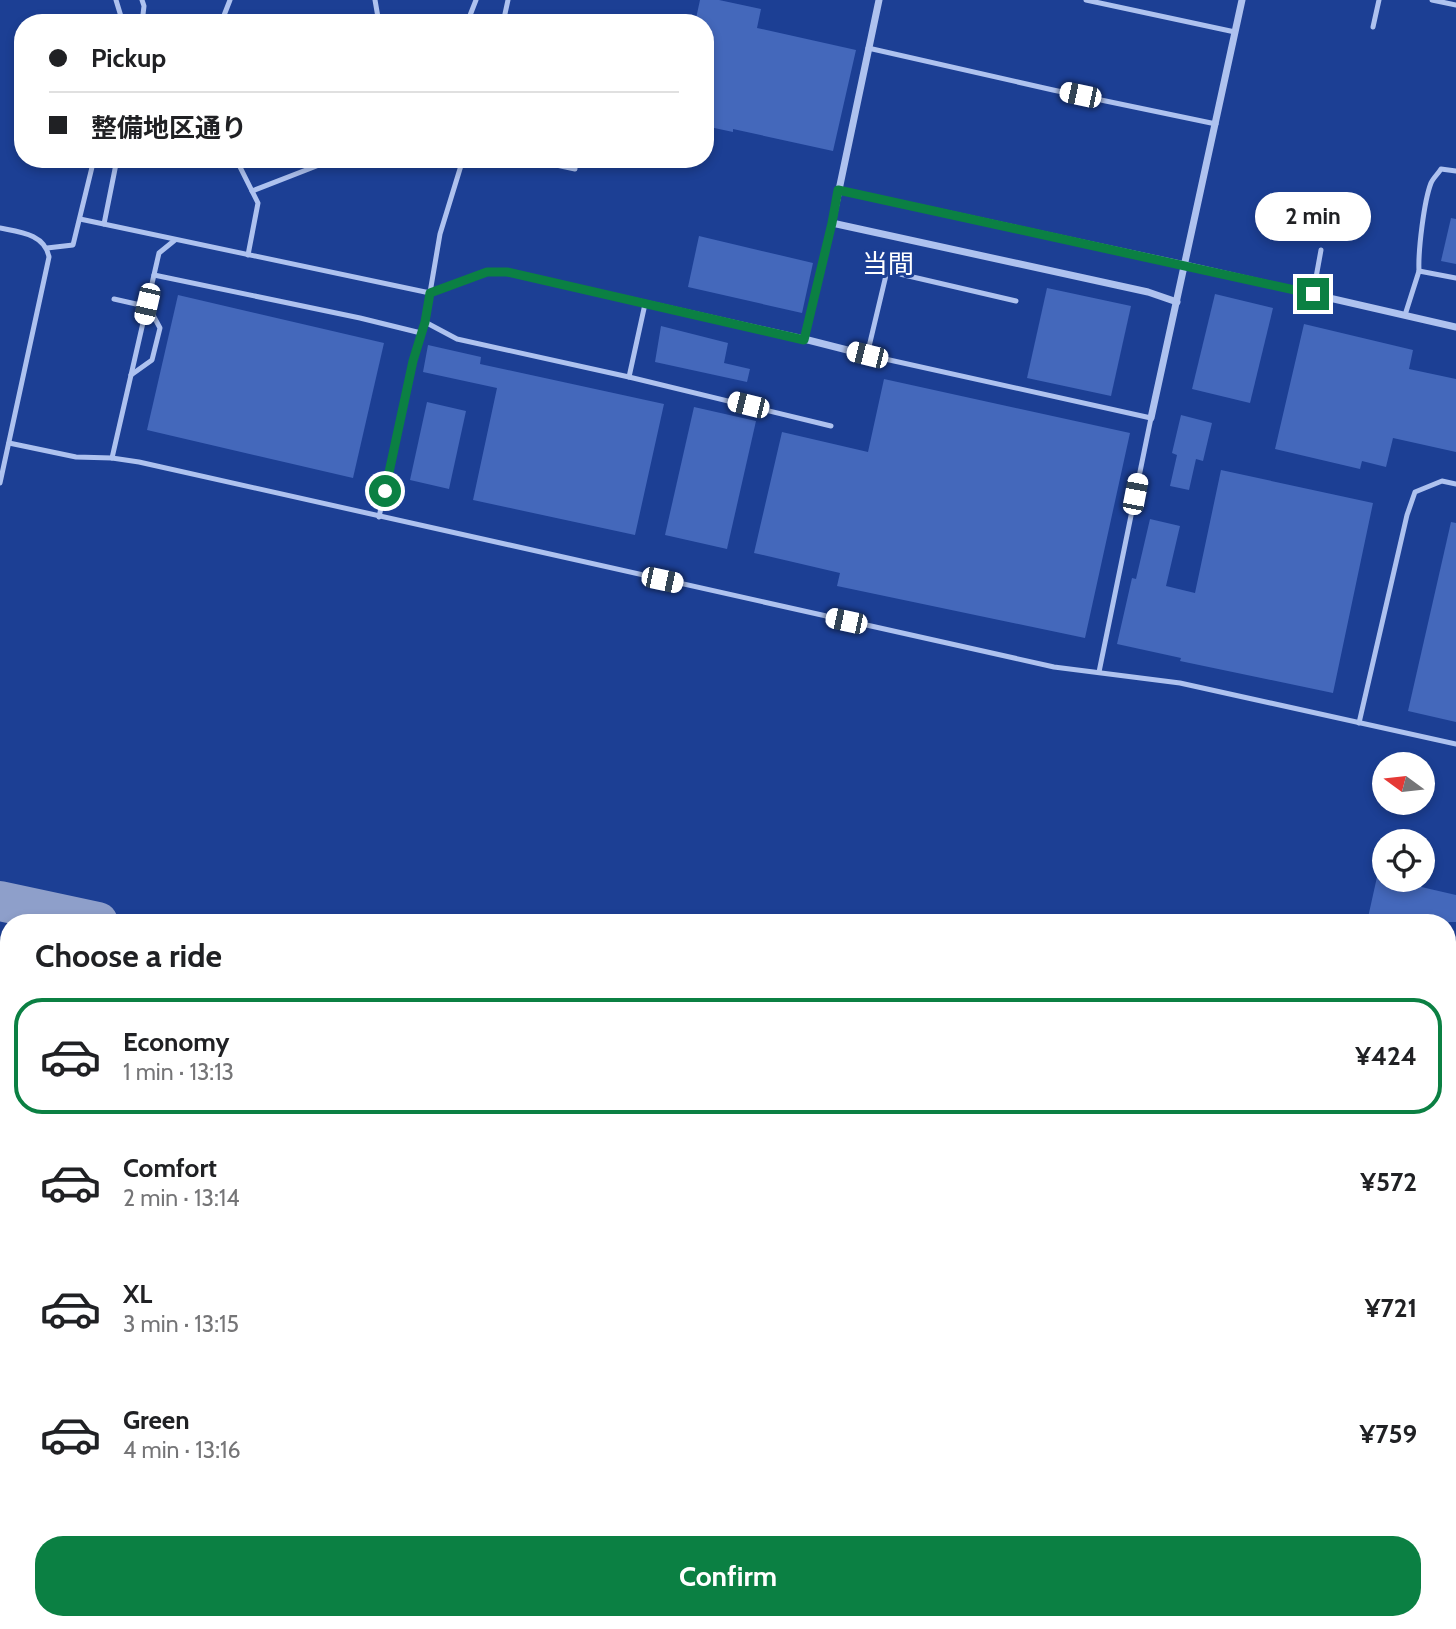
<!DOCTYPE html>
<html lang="en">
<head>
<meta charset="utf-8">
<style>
	:root { --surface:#fff; --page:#f6f6f6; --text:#202124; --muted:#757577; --line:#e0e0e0; --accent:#0b8043 }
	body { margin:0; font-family:Cabin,"Noto Sans JP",sans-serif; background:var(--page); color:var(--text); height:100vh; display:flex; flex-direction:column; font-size:26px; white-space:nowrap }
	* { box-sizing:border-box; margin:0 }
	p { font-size:23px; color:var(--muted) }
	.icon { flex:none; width:38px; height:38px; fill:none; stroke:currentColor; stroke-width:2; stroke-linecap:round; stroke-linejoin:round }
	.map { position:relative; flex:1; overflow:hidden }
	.panel { position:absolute; left:0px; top:914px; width:1456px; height:716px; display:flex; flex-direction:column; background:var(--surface); border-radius:28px 28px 0 0; box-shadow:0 4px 10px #0003 }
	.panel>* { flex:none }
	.hud { position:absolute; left:14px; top:14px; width:700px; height:154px; border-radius:28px; box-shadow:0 4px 10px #0003; display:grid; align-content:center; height:154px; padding:0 35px; background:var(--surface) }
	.needle { width:46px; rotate:285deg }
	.buttons { position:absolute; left:1372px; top:752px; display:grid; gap:14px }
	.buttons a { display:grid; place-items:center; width:63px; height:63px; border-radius:50%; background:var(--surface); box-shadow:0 4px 10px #0003; font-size:35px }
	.end { position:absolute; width:32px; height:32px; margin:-16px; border:9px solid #0b8043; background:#fff; box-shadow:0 0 0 4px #fff }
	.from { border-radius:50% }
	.bubble { position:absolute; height:49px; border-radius:24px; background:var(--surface); box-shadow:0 4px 10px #0003; font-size:23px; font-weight:800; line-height:49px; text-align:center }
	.car { position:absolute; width:21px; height:42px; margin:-21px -10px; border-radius:9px; box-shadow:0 0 5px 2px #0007; background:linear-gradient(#fff 24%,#345 0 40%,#fff 0 76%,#345 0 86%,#fff 0) }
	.hud b { display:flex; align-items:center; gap:24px; height:66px; font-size:26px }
	.hud b+b { border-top:2px solid var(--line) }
	.hud i { width:18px; height:18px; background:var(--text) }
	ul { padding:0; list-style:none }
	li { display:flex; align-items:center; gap:21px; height:116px; margin:0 14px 10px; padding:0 21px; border:4px solid transparent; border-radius:28px }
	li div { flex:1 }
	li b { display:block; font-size:26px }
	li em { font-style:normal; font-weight:800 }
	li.active { border-color:var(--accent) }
	li>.icon { width:63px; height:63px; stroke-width:1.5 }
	h2 { padding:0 35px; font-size:32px; line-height:84px }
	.button { display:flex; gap:14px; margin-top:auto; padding:14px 35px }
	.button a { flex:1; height:80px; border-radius:28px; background:var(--accent); color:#fff; font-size:28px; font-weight:800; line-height:80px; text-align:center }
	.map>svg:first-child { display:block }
	.green { fill:#3057b2 }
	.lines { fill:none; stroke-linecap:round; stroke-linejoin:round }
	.stream { stroke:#a1bbf1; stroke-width:4.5 }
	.taxiway { stroke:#8e9fca; stroke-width:40 }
	.runway { stroke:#8e9fca; stroke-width:100 }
	.building { fill:#4468bb }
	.lane { stroke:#aec2ef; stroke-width:5 }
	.street { stroke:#aec2ef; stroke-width:7 }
	.route { stroke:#0b8043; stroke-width:9 }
	.labels { text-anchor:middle; stroke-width:6; stroke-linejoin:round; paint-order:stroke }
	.quarter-label { font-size:26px; fill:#fff; stroke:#1c3f94 }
</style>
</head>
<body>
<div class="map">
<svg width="1456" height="1629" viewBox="0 0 1456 1629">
	<rect width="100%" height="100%" fill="#1c3f94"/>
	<g class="green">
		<polygon points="0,955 9,957 9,1185 0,1183"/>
		<polygon points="0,1195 9,1197 9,1287 0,1283"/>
		<polygon points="1447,1272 1456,1274 1456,1505 1447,1503"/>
		<polygon points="0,1469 9,1469 9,1620 725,1620 762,1629 38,1629 0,1620"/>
		<polygon points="1447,1517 1456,1519 1456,1610 1447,1608"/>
	</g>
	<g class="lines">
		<g class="stream">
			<polyline points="0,1022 9,1024"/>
			<polyline points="1447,1355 1456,1357"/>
		</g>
		<g class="taxiway">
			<polyline points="0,901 98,922"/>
			<polyline points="1447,1224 1456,1226"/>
			<polyline points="0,1346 9,1350"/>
			<polyline points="0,1396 9,1394"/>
			<polyline points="1197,1620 1217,1629"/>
		</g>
		<g class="runway">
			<polyline points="0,1370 9,1372"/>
			<polyline points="1126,1620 1164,1629"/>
		</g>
	</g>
	<g class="building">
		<polygon points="700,0 719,0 761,9 757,28 856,50 833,151 733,129 733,132 705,126 705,23 695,23"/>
		<polygon points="1451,218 1456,219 1456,264 1441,261"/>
		<polygon points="699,236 813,263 802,313 688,287"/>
		<polygon points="1047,288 1131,306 1111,396 1027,378"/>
		<polygon points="1215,294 1273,308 1250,403 1192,389"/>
		<polygon points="178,295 384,343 353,478 147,430"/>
		<polygon points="1304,324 1413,350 1409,369 1456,379 1456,452 1393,438 1386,467 1362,461 1360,469 1275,449"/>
		<polygon points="661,326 728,343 724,363 750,369 747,382 655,362"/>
		<polygon points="428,345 481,357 480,364 664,404 635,535 473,500 497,388 423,372"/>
		<polygon points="884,379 1130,433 1085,638 837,586 840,573 754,553 782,432 868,452"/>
		<polygon points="427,402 466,411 449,489 410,480"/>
		<polygon points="694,407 756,421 727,549 665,535"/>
		<polygon points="1181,415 1212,423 1203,461 1196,459 1189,490 1170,486 1177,455 1172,453"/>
		<polygon points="1221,470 1373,503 1333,693 1180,661 1181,658 1117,644 1132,578 1136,579 1150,519 1180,526 1166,586 1195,593"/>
		<polygon points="1451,522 1456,523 1456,722 1408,711"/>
		<polygon points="1377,877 1384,879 1384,880 1391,880 1456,895 1456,922 1367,922"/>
	</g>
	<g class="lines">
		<g class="lane">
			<polyline points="116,0 123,23"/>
			<polyline points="375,0 379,23"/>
			<polyline points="1086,0 1235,32"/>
			<polyline points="1432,0 1456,5"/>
			<polyline points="142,23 144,6 142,0"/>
			<polyline points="221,23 230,0"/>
			<polyline points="467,23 476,0"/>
			<polyline points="503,23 508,0"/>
			<polyline points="1373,27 1379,0"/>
			<polyline points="868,48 1053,90 1216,124"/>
			<polyline points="236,159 258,203 248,255"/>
			<polyline points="528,159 575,169"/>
			<polyline points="252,191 319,165 324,159"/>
			<polyline points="80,219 430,293"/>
			<polyline points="104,224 117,159"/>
			<path d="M0,228C20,232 45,234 49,257L0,483"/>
			<polyline points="47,248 73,245 94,159"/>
			<path d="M1419,271C1418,251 1424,201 1431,183C1433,178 1438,174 1441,169L1456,171"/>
			<polyline points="154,275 360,318 421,333"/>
			<polyline points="1313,294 1321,250"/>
			<polyline points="114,299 136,304 147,304 160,328 152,360 131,375"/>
			<polyline points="1016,301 887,271 867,355 1151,418 1099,672"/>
			<polyline points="1405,315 1419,271 1456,278"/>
			<polyline points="425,322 457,339 629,377 831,426"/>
			<polyline points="629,377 645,304"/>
			<polyline points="9,443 76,457 112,458 139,462 1054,667 1180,683 1456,744"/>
			<polyline points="112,458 159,253 175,240"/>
			<polyline points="379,517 413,361 425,322 440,234 463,159"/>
			<polyline points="1359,723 1407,515 1415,492 1442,481 1456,484"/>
			<polyline points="0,1189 9,1191"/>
			<polyline points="1447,1512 1456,1514"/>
			<polyline points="0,1628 6,1629"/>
		</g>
		<g class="street">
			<polyline points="838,190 1185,265 1456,327"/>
			<polyline points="832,223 1148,292 1177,302"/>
			<polyline points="430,293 487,272 507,272 804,339 867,355"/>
			<polyline points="804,339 832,223 879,0"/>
			<polyline points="1151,418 1242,0"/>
		</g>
	</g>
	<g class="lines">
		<polyline class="route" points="385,491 413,361 425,322 430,293 487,272 507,272 804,340 832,223 838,190 1313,294"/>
	</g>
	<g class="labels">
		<g class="quarter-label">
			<text x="888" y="273">当間</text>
		</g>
	</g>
</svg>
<div class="buttons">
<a><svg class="needle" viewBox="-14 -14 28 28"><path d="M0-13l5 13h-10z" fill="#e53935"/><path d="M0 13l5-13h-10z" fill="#757577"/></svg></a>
<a><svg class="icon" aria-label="locate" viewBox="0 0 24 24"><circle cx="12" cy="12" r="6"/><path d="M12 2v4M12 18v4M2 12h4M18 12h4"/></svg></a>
</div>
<i class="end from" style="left:385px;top:491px"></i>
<i class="end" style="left:1313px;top:294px"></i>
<div class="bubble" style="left:1255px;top:192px;width:116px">2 min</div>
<i class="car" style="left:1080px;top:95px;rotate:282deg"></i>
<i class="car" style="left:147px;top:304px;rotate:193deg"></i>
<i class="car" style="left:867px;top:355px;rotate:284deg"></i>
<i class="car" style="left:748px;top:405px;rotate:284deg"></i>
<i class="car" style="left:1135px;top:494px;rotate:11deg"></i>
<i class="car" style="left:662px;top:580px;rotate:102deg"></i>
<i class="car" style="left:846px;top:621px;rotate:282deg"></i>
<div class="hud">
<b><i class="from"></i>Pickup</b>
<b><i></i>整備地区通り</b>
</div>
<section class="panel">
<h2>Choose a ride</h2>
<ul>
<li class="active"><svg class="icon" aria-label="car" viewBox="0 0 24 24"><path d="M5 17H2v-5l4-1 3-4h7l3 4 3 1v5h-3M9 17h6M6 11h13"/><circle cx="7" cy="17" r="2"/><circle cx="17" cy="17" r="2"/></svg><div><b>Economy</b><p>1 min · 13:13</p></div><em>¥424</em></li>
<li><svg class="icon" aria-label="car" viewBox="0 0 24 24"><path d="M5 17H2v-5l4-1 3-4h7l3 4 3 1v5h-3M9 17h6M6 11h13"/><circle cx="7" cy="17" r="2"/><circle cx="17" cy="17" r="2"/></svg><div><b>Comfort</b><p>2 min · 13:14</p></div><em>¥572</em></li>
<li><svg class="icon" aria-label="car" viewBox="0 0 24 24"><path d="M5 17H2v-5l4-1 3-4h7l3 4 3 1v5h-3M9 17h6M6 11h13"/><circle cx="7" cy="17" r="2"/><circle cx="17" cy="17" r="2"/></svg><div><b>XL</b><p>3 min · 13:15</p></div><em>¥721</em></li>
<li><svg class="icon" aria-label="car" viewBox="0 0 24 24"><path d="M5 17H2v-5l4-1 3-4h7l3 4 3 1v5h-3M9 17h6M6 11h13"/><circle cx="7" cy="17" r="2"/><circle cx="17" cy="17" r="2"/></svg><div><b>Green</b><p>4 min · 13:16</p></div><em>¥759</em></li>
</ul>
<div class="button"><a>Confirm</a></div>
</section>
</div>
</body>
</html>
